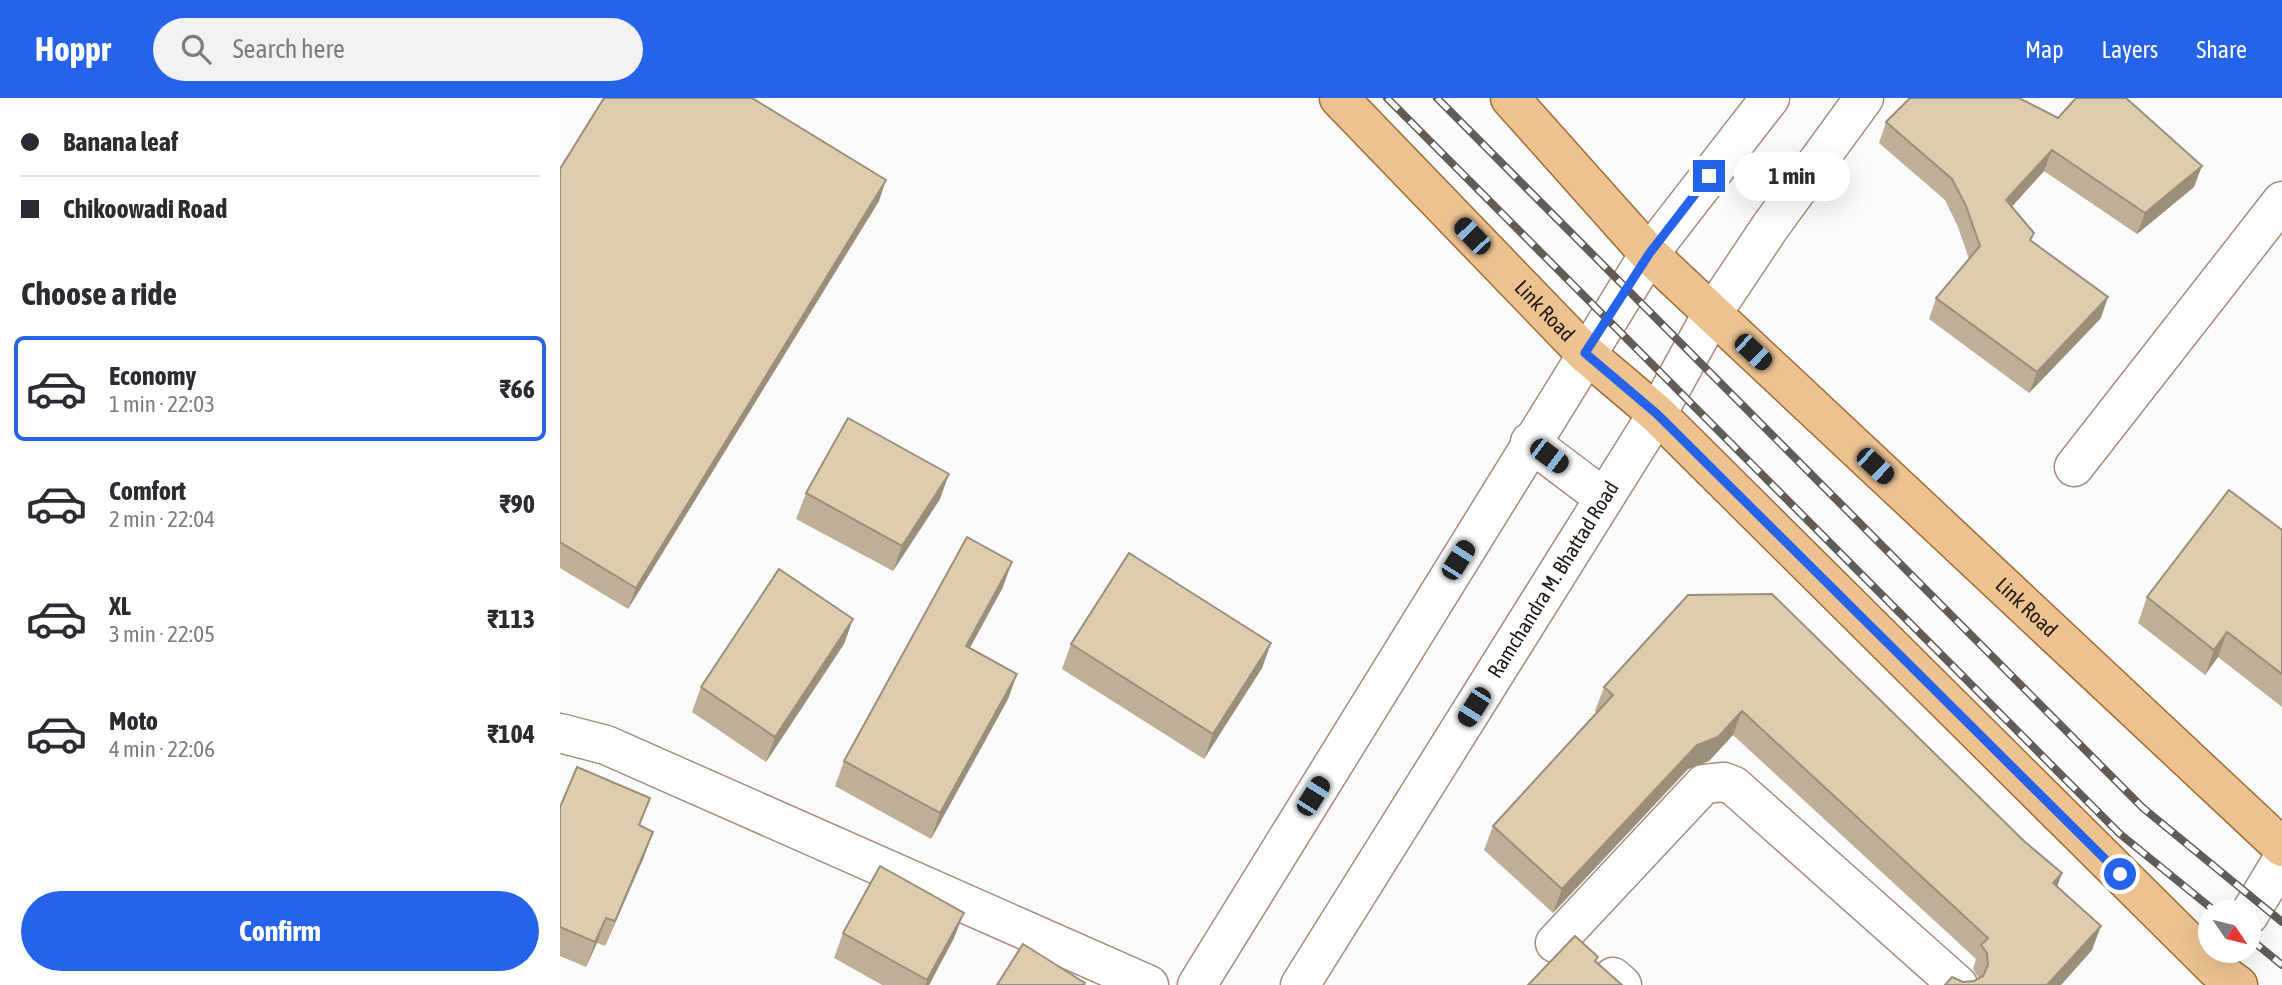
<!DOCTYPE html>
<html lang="en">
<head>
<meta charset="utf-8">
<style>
	:root { --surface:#fff; --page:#f2f2f3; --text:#2b2b33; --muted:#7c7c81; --line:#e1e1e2; --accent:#2563eb }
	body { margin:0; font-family:"Asap Condensed",sans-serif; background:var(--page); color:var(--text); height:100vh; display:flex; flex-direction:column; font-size:26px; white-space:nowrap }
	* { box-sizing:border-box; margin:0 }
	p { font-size:23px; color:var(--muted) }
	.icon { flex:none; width:38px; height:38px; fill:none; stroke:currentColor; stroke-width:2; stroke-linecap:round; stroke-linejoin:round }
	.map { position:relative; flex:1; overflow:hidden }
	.panel { display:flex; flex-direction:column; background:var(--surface); width:560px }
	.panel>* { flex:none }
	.top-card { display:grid; align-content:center; height:154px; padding:0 21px; background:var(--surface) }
	.needle { width:46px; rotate:125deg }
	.buttons { position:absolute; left:1638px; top:802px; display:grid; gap:14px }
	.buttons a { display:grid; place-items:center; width:63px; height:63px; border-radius:50%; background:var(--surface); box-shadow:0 7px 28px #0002; font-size:35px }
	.end { position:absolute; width:32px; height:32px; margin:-16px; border:9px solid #2563eb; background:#fff; box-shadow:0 0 0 4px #fff }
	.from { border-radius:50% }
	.bubble { position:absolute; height:49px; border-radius:24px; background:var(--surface); box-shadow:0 7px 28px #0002; font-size:23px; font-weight:700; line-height:49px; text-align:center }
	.car { position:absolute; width:21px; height:42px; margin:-21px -10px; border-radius:9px; box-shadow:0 0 5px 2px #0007; background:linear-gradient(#222 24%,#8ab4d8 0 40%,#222 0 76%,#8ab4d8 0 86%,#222 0) }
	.top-card b { display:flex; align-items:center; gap:24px; height:66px; font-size:26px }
	.top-card b+b { border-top:2px solid var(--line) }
	.top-card i { width:18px; height:18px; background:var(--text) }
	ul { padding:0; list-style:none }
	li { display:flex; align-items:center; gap:21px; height:105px; margin:0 14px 10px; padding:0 7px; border:4px solid transparent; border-radius:10px }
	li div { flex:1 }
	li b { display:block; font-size:26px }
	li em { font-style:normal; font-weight:700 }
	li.active { border-color:var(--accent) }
	li>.icon { width:63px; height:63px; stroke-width:1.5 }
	h2 { padding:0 21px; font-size:32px; line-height:84px }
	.action { display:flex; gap:14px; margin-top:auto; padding:14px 21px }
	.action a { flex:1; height:80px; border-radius:42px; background:var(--accent); color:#fff; font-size:28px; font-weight:700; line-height:80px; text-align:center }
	header { display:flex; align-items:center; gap:42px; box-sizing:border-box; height:98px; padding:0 35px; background:var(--accent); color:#fff }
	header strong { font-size:33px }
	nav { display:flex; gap:38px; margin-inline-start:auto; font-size:24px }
	.search { width:490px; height:63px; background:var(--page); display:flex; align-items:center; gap:18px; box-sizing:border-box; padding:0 24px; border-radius:38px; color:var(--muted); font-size:26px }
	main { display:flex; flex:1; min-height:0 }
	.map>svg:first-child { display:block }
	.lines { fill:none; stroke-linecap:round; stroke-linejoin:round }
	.street-casing { stroke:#aa8a7b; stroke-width:41 }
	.secondary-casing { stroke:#aa8a7b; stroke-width:41 }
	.primary-casing { stroke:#9e6c35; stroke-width:41 }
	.street { stroke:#fff; stroke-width:38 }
	.secondary { stroke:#fff; stroke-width:38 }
	.primary { stroke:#ecc291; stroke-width:38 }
	.rail-casing { stroke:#635b56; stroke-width:8 }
	.rail { stroke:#fff; stroke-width:5; stroke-dasharray:16; stroke-linecap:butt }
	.wall { fill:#bfaf96 }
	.shaded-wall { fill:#9b8f7a }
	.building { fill:#deccaf; stroke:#9b8f7a; stroke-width:2 }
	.route { stroke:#2563eb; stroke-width:9 }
	.labels { text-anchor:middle; stroke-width:5; stroke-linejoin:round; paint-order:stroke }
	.street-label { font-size:21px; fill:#241812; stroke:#fff }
</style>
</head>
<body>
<header>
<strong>Hoppr</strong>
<div class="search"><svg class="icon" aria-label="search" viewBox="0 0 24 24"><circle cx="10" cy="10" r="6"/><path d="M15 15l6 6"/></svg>Search here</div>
<nav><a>Map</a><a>Layers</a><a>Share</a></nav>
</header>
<main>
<section class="panel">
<div class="top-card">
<b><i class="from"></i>Banana leaf</b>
<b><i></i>Chikoowadi Road</b>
</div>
<h2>Choose a ride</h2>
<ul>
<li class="active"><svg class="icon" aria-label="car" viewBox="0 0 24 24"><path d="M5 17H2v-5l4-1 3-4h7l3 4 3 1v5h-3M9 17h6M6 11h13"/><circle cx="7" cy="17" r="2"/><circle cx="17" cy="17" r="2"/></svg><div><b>Economy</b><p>1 min · 22:03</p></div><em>₹66</em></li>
<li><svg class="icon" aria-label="car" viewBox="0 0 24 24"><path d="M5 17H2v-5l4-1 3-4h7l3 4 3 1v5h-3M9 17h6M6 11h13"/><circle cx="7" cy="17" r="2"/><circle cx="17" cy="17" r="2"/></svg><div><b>Comfort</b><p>2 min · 22:04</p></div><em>₹90</em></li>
<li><svg class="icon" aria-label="car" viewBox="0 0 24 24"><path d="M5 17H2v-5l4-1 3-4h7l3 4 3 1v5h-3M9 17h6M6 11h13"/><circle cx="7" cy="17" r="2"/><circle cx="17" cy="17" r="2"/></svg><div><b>XL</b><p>3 min · 22:05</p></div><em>₹113</em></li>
<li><svg class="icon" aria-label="car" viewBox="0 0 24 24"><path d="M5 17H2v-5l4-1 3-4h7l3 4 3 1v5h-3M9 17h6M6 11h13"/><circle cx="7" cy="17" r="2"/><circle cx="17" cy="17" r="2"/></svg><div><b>Moto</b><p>4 min · 22:06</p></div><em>₹104</em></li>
</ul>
<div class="action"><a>Confirm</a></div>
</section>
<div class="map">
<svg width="1722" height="887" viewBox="0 0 1722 887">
	<rect width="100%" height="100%" fill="#fbfbfb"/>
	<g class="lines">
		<defs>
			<g id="street">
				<polyline points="1514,369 1722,103"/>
				<polyline points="0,635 46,647 589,887"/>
				<polyline points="1689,817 1722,762"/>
				<polyline points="995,845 1144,686 1164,684 1174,688 1398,887"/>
				<polyline points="1053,879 1062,887"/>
			</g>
			<g id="secondary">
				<polyline points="970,344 1044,400"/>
				<polyline points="637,887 1089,156 1210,0"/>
				<path id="s1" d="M740,887L1097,316L1152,216L1210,129L1304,0"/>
			</g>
			<g id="primary">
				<path id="s2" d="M779,0L1025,255L1097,316L1656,871L1678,887"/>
				<path id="s3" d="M950,0L1089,156L1722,749"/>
			</g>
		</defs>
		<use href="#street" class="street-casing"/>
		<use href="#secondary" class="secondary-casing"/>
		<use href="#primary" class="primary-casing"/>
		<use href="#street" class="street"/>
		<use href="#secondary" class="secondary"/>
		<use href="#primary" class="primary"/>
		<defs>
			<g id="rail">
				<polyline points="827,0 1560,736 1656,814"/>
				<polyline points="877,0 1583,710 1722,824"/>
				<polyline points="1689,840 1722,867"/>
			</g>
		</defs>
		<use href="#rail" class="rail-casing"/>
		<use href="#rail" class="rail"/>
	</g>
	<g class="wall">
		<polygon points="1350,0 1634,89 1577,136 1484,73 1452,108 1471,143 1541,220 1469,295 1369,221 1376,200 1409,161 1398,129 1385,102 1319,45 1326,24"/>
		<polygon points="0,71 319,103 68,511 0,470"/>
		<polygon points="246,395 380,401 333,473 236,421"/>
		<polygon points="1722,432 1722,609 1658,559 1645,577 1578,525 1587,499"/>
		<polygon points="443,489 410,550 457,576 448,601 371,741 275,688 284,663"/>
		<polygon points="1128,497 1465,744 1502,775 1497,789 1532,852 1501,887 1385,887 1414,883 1419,881 1413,871 1416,861 1173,637 1149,663 1128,671 993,815 924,752 933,728 1037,615 1035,613 1044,589"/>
		<polygon points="293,521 284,546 206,664 132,614 141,589"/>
		<polygon points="711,545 702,570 644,661 502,571 511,546"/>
		<polygon points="0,709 80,728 84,759 45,848 37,845 26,869 0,858"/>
		<polygon points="283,835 394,840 369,887 322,887 274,860"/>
	</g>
	<g class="shaded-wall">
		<polygon points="1492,52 1484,73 1439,123 1446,102"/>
		<polygon points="1642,68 1634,89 1577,136 1585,115"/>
		<polygon points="326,82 319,103 68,511 76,490"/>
		<polygon points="1548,199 1541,220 1469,295 1477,274"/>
		<polygon points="389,376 380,401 333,473 342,448"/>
		<polygon points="452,464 443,489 397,573 406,548"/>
		<polygon points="293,521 284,546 206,664 215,639"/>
		<polygon points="1667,534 1658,559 1645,577 1654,552"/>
		<polygon points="711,545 702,570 644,661 653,636"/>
		<polygon points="457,576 448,601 371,741 380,715"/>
		<polygon points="1182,613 1173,637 1149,663 1128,671 993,815 1002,791 1137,647"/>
		<polygon points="93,734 84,759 45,848 55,823"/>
		<polygon points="1502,775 1493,800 1493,785"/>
		<polygon points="404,815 394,840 369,887 365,887"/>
		<polygon points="46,820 37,845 26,869 35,844"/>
		<polygon points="1541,828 1532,852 1501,887 1487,887"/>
	</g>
	<g class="building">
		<polygon points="44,0 192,0 326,82 76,490 0,444 0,71"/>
		<polygon points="1350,0 1459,0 1498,20 1516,0 1566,0 1642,68 1585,115 1492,52 1446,102 1474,135 1470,142 1548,199 1477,274 1376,200 1420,148 1406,108 1392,81 1326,24"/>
		<polygon points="288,320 389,376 342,448 246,395"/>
		<polygon points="1669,392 1722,432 1722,576 1667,534 1654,552 1587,499"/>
		<polygon points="407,439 452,464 406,548 457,576 380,715 284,663"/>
		<polygon points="569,455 711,545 653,636 511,546"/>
		<polygon points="219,471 293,521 215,639 141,589"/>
		<polygon points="1212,496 1465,744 1502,775 1493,785 1541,828 1487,887 1385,887 1392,879 1403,884 1414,883 1423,878 1428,867 1427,855 1421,847 1428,840 1182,613 1158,639 1137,647 1002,791 933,728 1053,597 1044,589 1128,497"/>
		<polygon points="17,669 90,700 79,727 93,734 55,823 46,820 35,844 0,829 0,709"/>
		<polygon points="320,768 404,815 367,882 283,835"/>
		<polygon points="1015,838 1038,859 1035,863 1062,887 968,887"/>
		<polygon points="463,846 525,885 524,887 437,887"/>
	</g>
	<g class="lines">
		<polyline class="route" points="1149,78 1089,156 1025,255 1097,316 1560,776"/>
	</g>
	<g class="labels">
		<g class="street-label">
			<text dy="7" stroke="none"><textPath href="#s2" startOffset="296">Link Road</textPath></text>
			<text dy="7" stroke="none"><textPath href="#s1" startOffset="478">Ramchandra M. Bhattad Road</textPath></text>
			<text dy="7" stroke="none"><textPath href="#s3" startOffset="726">Link Road</textPath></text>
		</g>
	</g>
</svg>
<div class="buttons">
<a><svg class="needle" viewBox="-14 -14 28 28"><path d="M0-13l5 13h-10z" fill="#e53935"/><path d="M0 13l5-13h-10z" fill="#7c7c81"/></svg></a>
</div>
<i class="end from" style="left:1560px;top:776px"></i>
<i class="end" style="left:1149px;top:78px"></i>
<div class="bubble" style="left:1174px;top:54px;width:116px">1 min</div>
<i class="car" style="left:912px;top:138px;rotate:316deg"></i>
<i class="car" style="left:1193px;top:254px;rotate:133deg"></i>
<i class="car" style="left:989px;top:358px;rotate:127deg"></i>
<i class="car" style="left:1315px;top:368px;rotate:133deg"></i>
<i class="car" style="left:898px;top:462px;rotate:32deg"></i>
<i class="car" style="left:914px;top:609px;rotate:212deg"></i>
<i class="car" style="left:753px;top:698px;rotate:32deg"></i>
</div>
</main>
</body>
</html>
